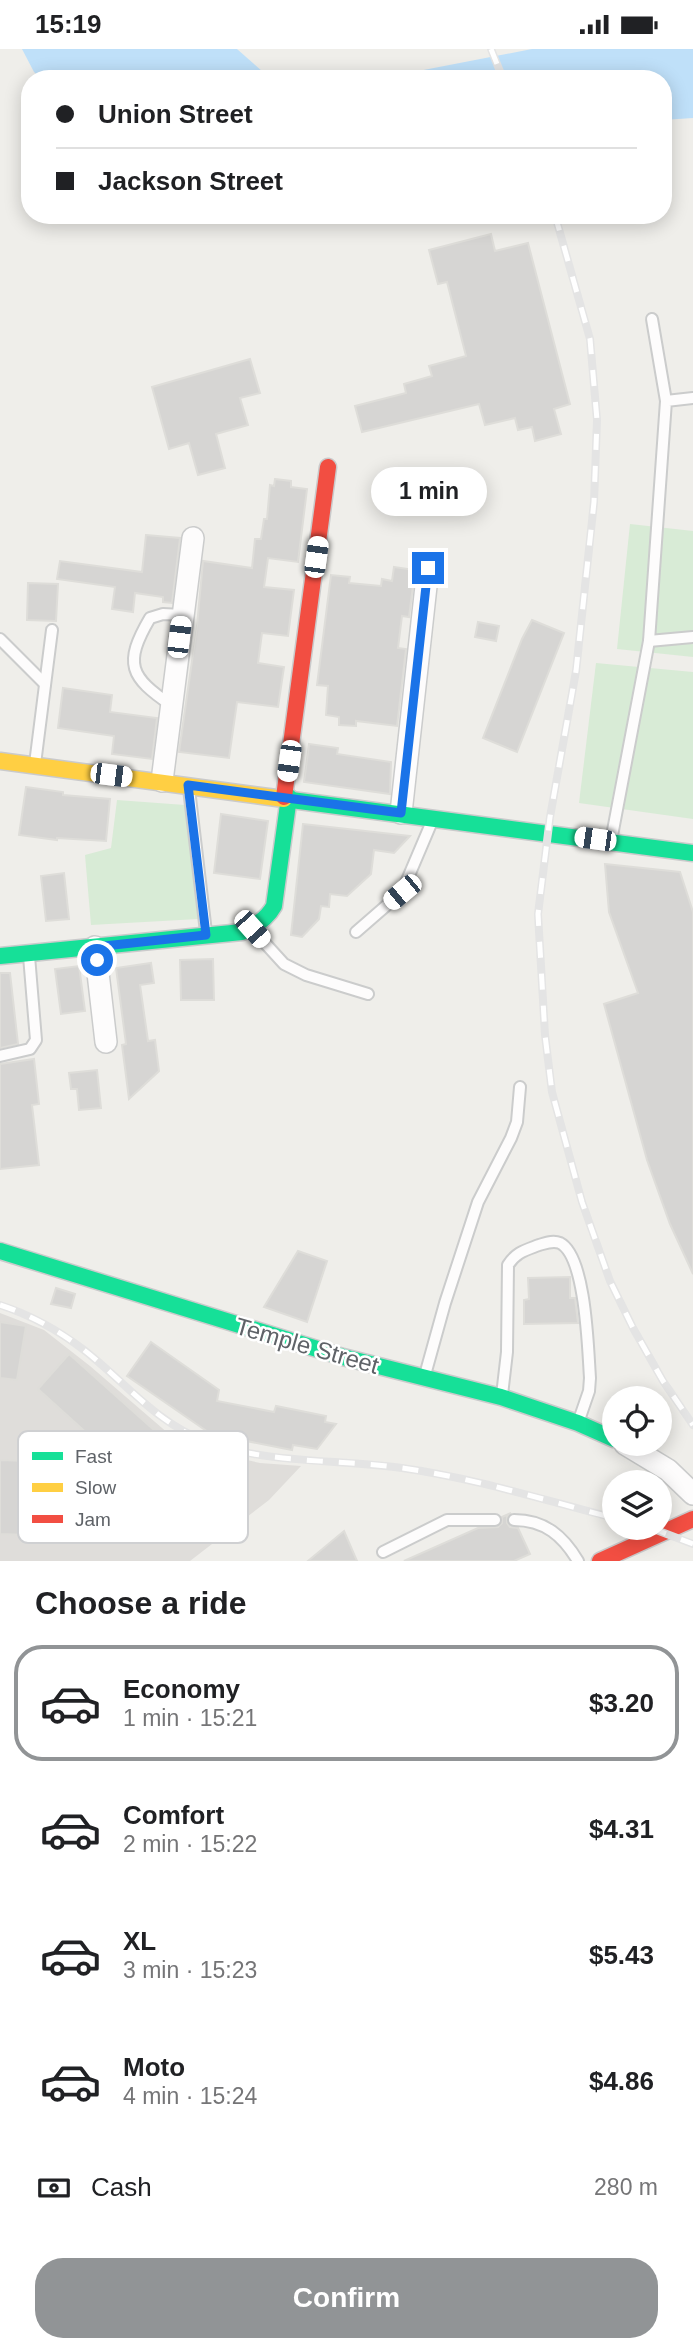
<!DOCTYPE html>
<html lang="en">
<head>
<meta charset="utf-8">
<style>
	:root { --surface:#fff; --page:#f6f6f6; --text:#202124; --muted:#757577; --line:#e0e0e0; --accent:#919496 }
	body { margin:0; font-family:Helvetica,sans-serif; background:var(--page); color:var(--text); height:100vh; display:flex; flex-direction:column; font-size:26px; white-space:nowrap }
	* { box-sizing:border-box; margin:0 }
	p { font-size:23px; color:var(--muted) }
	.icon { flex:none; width:38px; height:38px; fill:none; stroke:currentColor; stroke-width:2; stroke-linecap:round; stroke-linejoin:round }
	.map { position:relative; height:1512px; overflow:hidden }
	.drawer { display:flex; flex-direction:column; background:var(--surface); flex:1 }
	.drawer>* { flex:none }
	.banner { position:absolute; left:21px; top:21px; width:651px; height:154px; border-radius:28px; box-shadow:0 4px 18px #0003; display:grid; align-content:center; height:154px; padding:0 35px; background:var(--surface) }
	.controls { position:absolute; left:602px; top:1337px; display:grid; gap:14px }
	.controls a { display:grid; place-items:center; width:70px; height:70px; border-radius:50%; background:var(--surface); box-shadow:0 4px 18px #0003; font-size:35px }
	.end { position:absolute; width:32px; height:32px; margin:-16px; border:9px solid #1a73e8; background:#fff; box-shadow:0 0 0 4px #fff }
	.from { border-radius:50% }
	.bubble { position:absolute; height:49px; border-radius:24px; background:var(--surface); box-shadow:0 4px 18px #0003; font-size:23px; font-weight:600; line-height:49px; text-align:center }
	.car { position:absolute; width:21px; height:42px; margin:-21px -10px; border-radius:9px; box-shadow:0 0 5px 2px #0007; background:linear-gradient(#fff 24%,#345 0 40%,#fff 0 76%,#345 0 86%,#fff 0) }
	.banner b { display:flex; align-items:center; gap:24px; height:66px; font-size:26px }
	.banner b+b { border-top:2px solid var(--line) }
	.banner i { width:18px; height:18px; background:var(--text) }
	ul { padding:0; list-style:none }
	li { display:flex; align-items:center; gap:21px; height:116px; margin:0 14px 10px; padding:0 21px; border:4px solid transparent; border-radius:28px }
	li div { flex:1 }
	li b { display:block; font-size:26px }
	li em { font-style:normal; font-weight:600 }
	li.current { border-color:var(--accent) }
	li>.icon { width:63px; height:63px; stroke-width:1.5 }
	h2 { padding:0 35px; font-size:32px; line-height:84px }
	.pay { display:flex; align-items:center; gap:18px; height:77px; padding:0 35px; font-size:26px }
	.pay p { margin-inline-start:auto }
	.button { display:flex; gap:14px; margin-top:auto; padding:14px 35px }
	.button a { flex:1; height:80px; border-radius:28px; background:var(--accent); color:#fff; font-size:28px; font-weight:600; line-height:80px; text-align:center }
	.status { display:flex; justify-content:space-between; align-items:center; height:49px; padding:0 35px; background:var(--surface); direction:ltr }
	.status svg { height:19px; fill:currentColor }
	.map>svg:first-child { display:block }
	.industrial { fill:#dfddda }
	.green { fill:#d8ebd6 }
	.water { fill:#bfe0f9 }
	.building { fill:#d6d5d3; stroke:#deddd9; stroke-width:2 }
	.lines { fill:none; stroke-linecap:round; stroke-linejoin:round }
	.lane-casing { stroke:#cbcccc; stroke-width:14 }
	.street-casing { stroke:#cbcccc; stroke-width:24 }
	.fast-casing { stroke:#cacacb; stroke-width:19 }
	.slow-casing { stroke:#cacacb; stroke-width:19 }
	.jam-casing { stroke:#cacacb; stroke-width:19 }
	.lane { stroke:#fdfcfc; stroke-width:10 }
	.street { stroke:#fdfcfc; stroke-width:21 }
	.fast { stroke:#16e098; stroke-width:16 }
	.slow { stroke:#ffcf43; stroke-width:16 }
	.jam { stroke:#f24e42; stroke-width:16 }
	.rail-casing { stroke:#e4e4e4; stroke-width:8 }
	.rail { stroke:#fff; stroke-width:5; stroke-dasharray:16; stroke-linecap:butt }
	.route { stroke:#1a73e8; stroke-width:9 }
	.labels { text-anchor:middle; stroke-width:5; stroke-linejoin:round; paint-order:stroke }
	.street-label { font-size:24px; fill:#5f6368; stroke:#fff }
	.key { fill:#fff; stroke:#cfd0d2; stroke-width:2 }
	.key-label { font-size:19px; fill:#5f6368 }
</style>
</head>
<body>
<div class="status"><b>15:19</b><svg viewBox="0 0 49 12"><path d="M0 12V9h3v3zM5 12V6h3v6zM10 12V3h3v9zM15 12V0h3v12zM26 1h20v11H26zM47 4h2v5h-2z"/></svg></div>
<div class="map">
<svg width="693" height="1512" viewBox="0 0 693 1512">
	<rect width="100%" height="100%" fill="#efeeea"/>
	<polygon class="industrial" points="0,1264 44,1281 90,1317 169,1385 198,1400 260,1414 301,1417 269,1451 190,1512 0,1512"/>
	<g class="green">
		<polygon points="630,475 693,482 693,608 617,600"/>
		<polygon points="596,614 693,623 693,770 579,754"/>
		<polygon points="117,751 185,756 198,870 91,876 85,806 111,799"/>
	</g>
	<g class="water">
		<polygon points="22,0 237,0 271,30 42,30 34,23"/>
		<polygon points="532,0 693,0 693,69 663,71 663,30 377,30"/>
	</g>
	<g class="building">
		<polygon points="491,185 495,202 528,194 570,355 554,360 561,385 535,392 532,378 518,381 515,369 485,376 479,355 362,383 355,357 406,344 404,335 432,327 429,317 466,307 447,233 438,235 429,201"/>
		<polygon points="250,310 260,344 240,349 248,376 216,385 225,419 198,426 189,394 169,400 152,338"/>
		<polygon points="275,430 291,432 291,438 307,440 298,513 268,509 264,538 294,541 288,587 262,584 258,614 284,618 278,658 237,653 229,709 179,703 197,577 203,512 252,519 255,490 261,490 264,470 267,470 270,436 274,437"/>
		<polygon points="146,486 180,489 172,554 163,553 163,548 135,544 133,563 112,560 115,538 57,530 60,512 142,523"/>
		<polygon points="394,518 415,521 409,568 402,567 398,599 406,600 397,677 356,672 356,677 339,676 339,668 326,666 328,637 317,636 331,526 350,528 349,534 381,537 382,530 392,532"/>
		<polygon points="28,534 58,535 56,572 27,571"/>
		<polygon points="532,571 564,584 517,703 483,689 522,590"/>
		<polygon points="478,573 499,577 496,592 475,588"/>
		<polygon points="63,639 112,646 110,663 157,669 152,710 112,705 114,687 58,679"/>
		<polygon points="309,695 338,699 337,705 391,713 390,745 304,733"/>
		<polygon points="26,738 63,743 63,746 110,750 106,792 57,789 57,791 19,786"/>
		<polygon points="221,765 268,772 260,830 214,824"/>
		<polygon points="303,775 410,787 394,804 374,801 371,825 347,847 330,845 329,858 321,857 319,870 302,888 291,886"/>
		<polygon points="605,815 680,823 693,863 693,1225 670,1175 647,1111 604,955 638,944 609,863"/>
		<polygon points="64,824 69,870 46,872 41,827"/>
		<polygon points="213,910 214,951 181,951 180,911"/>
		<polygon points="151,914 154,934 140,936 148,992 155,991 159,1022 129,1050 122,996 126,995 116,919"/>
		<polygon points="79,917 85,962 61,965 55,920"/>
		<polygon points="0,924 10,924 18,995 0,999"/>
		<polygon points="34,1010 39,1055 32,1056 39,1116 0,1120 0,1015"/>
		<polygon points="97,1021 101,1059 79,1061 77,1040 71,1040 69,1024"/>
		<polygon points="298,1202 327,1212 307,1273 264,1258"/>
		<polygon points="570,1228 570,1249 575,1249 578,1274 524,1275 524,1251 529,1250 528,1229"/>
		<polygon points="56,1239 75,1245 71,1259 51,1255"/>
		<polygon points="0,1273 26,1277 17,1331 0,1329"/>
		<polygon points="151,1293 219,1341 217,1352 274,1363 276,1357 326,1367 325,1373 336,1375 317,1400 293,1396 292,1401 211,1385 127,1327"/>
		<polygon points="69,1305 164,1390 132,1425 38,1340"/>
		<polygon points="0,1411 57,1413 55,1487 0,1485"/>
		<polygon points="511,1464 507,1467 507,1474 510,1478 518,1479 530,1505 514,1512 404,1512 478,1479 498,1478 502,1474 502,1468"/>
		<polygon points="344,1482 357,1512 308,1512"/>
	</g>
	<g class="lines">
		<defs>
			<g id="lane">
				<polyline points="652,270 666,352"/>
				<polyline points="693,349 666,352 649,592 693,588"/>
				<polyline points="0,590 45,635"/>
				<path d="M171,656C130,628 123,615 150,569L163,565L182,566"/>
				<polyline points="35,715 52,581"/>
				<polyline points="189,740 206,883"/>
				<polyline points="611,792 649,592"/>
				<polyline points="254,882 284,915 306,926 368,945"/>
				<polyline points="356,883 402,843 433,770"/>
				<polyline points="0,1007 30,1000 36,991 29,907"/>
				<polyline points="425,1326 445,1254 478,1153 511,1089 517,1073 520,1038"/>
				<path d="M502,1346L507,1303L508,1216C516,1203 526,1201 539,1196C546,1194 553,1191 560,1194C586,1207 588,1301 590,1329L589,1342L579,1371"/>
				<path d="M514,1471C545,1471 563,1487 578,1512"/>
				<polyline points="383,1503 447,1471 495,1471"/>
			</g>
			<g id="street">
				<polyline points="162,732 193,489"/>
				<polyline points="401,764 428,519"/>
				<polyline points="95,898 106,993"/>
				<polyline points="625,1395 668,1421 693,1445"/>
			</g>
			<g id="fast">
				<polyline points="284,750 693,804"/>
				<path d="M0,907L242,883C256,877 267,870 274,857L289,748"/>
				<polyline points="0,1202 343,1308 501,1348 578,1374 614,1390"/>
			</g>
			<polyline id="slow" points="0,712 284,750"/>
			<g id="jam">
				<polyline points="284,748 328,418"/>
				<polyline points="600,1512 693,1470"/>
			</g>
		</defs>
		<use href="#lane" class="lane-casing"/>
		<use href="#street" class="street-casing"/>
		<use href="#fast" class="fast-casing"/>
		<use href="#slow" class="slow-casing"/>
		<use href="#jam" class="jam-casing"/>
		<use href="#lane" class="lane"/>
		<use href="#street" class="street"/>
		<use href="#fast" class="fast"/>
		<use href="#slow" class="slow"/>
		<use href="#jam" class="jam"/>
		<defs>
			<g id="rail">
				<polyline points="491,0 503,30"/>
				<polyline points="555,166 590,290 597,371 594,453 576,622 550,768 538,865 545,986 552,1043 582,1153 610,1232 633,1279 663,1332 693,1376"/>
				<path d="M0,1256C31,1266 58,1281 84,1301C125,1333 156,1374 207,1393C268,1415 338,1410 402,1419C474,1429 544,1451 614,1469"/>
				<polyline points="651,1479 693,1495"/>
			</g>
		</defs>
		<use href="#rail" class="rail-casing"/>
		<use href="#rail" class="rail"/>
	</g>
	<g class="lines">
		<polyline class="route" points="97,911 95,898 206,886 188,736 401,764 428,519"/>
	</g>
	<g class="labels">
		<g class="street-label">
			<text transform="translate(307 1297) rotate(16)" y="8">Temple Street</text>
		</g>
	</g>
	<rect x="18" y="1382" width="230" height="112" rx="10" class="key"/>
	<rect x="32" y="1403" width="31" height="8" fill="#16e098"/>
	<rect x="32" y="1434" width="31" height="9" fill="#ffcf43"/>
	<rect x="32" y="1466" width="31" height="8" fill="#f24e42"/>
	<g class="key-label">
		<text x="75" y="1414">Fast</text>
		<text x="75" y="1445">Slow</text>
		<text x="75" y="1477">Jam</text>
	</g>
</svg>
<div class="controls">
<a><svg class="icon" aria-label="locate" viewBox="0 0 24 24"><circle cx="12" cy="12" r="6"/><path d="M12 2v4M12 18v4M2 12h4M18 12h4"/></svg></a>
<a><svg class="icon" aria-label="layers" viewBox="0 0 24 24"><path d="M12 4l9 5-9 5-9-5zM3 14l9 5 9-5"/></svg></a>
</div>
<i class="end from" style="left:97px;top:911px"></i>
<i class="end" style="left:428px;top:519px"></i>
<div class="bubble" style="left:371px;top:418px;width:116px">1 min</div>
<i class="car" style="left:316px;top:508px;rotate:8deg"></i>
<i class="car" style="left:179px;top:588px;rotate:7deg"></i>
<i class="car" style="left:289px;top:712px;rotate:188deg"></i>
<i class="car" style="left:111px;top:726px;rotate:97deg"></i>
<i class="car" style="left:595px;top:790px;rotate:278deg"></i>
<i class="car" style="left:402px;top:843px;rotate:230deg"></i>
<i class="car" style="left:252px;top:880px;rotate:138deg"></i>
<div class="banner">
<b><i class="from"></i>Union Street</b>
<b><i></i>Jackson Street</b>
</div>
</div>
<section class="drawer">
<h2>Choose a ride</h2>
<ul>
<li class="current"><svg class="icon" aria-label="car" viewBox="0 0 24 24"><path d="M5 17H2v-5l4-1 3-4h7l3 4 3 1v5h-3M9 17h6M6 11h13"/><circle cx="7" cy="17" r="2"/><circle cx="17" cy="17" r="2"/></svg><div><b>Economy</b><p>1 min · 15:21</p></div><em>$3.20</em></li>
<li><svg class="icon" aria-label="car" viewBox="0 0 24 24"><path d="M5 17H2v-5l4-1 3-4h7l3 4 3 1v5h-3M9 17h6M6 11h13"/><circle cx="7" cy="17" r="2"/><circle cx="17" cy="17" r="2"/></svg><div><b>Comfort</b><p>2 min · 15:22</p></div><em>$4.31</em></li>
<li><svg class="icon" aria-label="car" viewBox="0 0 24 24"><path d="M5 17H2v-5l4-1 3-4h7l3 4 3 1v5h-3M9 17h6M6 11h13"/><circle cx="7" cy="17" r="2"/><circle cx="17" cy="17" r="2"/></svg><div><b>XL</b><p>3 min · 15:23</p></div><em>$5.43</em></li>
<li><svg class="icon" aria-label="car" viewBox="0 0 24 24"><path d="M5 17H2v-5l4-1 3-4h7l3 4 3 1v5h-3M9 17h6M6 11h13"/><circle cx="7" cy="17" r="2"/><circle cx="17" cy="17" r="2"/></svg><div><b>Moto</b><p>4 min · 15:24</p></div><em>$4.86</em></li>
</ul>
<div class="pay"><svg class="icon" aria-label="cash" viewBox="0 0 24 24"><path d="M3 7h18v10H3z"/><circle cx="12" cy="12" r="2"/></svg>Cash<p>280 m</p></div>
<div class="button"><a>Confirm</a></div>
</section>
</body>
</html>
